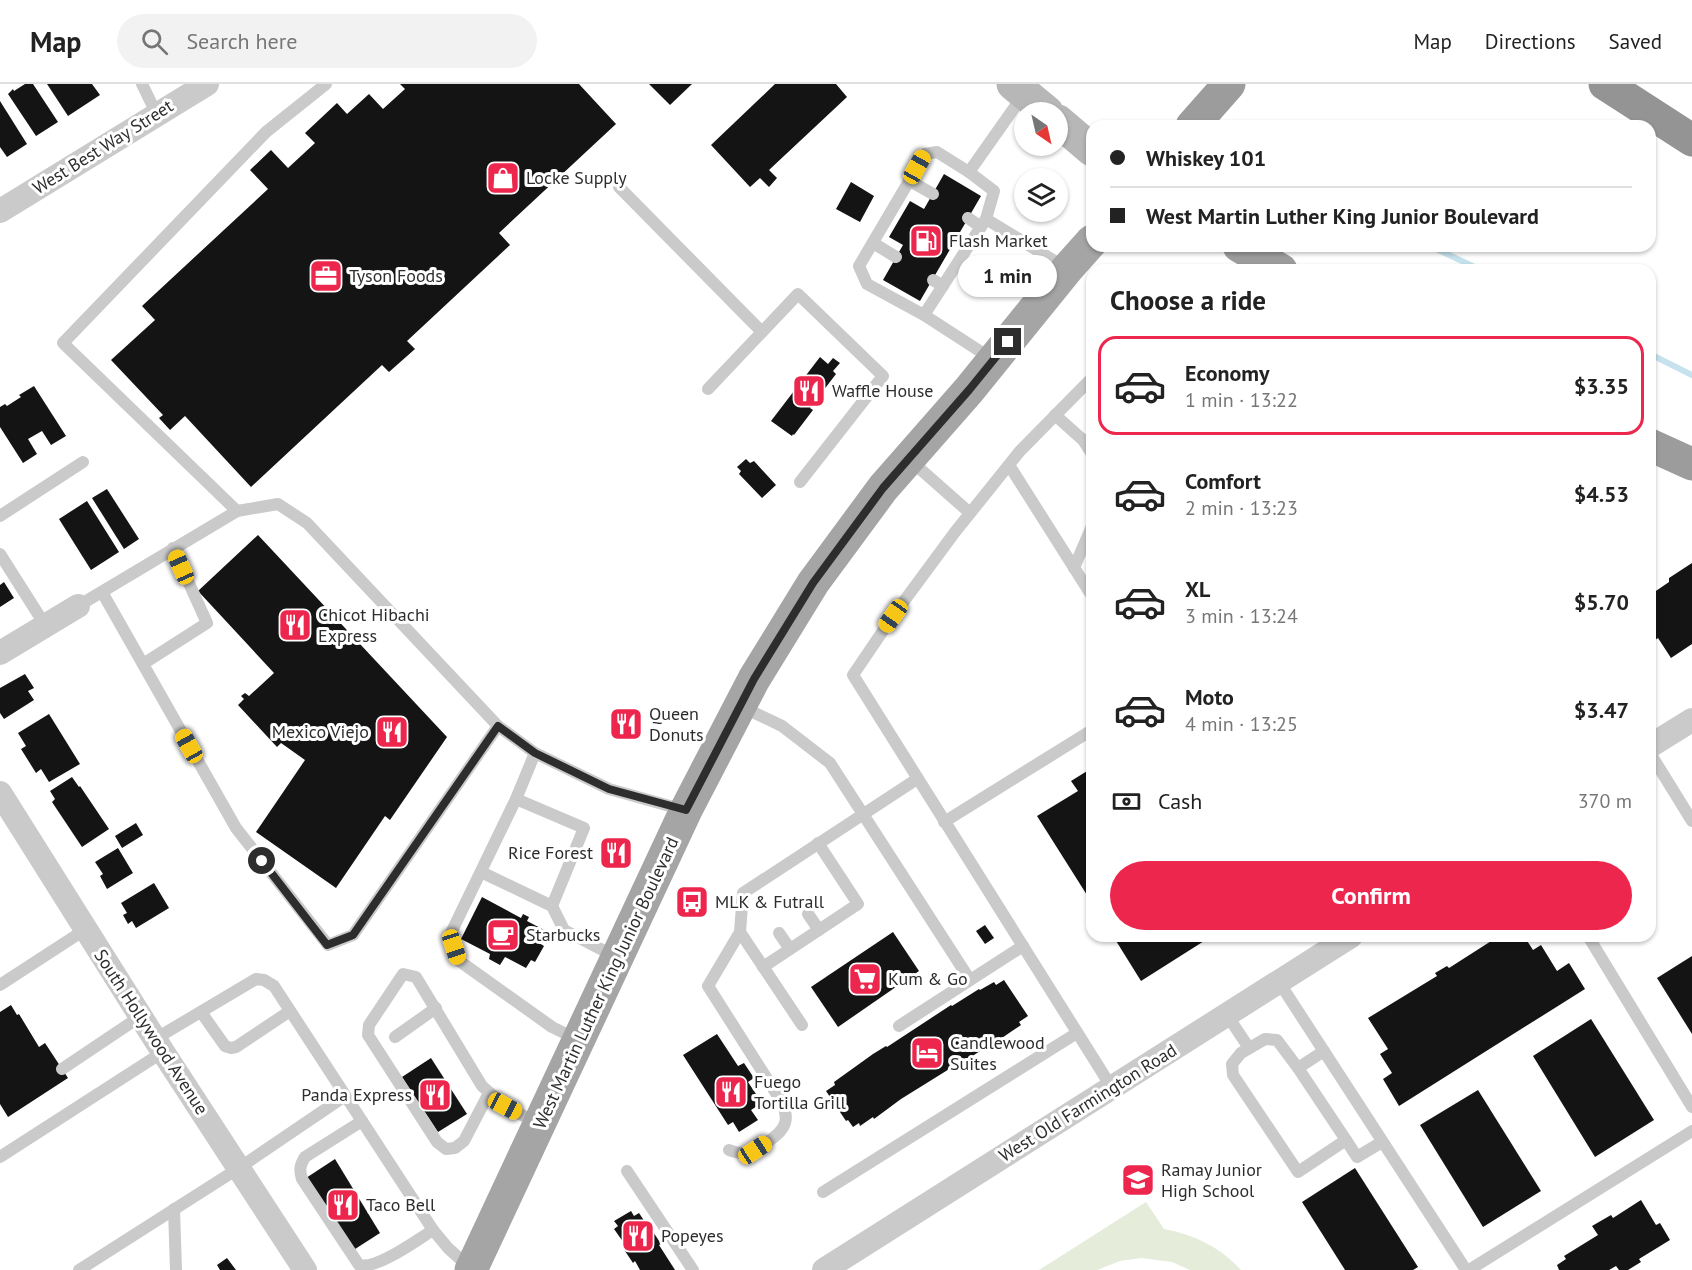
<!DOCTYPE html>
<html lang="en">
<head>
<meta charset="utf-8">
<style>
	:root { --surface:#fff; --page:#f2f2f2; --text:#222; --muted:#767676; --line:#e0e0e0; --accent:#ed264d }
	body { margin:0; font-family:"PT Sans",sans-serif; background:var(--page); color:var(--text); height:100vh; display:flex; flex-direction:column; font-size:22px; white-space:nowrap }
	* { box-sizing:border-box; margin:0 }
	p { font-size:20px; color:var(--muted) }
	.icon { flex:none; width:33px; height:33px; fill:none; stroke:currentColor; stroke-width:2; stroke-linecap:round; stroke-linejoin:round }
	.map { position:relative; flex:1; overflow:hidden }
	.panel { position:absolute; left:1086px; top:180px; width:570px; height:678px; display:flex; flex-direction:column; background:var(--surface); border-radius:18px; box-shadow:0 2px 4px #0004 }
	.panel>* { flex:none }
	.top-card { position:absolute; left:1086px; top:36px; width:570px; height:132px; border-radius:18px; box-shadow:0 2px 4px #0004; display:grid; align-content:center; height:132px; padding:0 24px; background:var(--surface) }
	.needle { width:39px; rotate:146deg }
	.fabs { position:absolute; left:1014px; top:18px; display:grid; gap:12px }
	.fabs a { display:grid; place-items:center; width:54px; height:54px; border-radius:50%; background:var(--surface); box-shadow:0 2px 4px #0004; font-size:30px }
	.end { position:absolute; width:27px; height:27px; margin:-14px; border:8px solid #2d2d2d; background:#fff; box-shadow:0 0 0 3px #fff }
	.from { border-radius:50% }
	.bubble { position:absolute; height:42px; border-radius:21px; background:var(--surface); box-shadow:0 2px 4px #0004; font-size:20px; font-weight:700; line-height:42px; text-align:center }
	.car { position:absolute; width:18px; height:36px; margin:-18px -9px; border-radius:8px; box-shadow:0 0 4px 2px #0007; background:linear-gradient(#f5c518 24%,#345 0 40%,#f5c518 0 76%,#345 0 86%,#f5c518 0) }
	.top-card b { display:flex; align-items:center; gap:21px; height:57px; font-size:22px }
	.top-card b+b { border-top:2px solid var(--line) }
	.top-card i { width:15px; height:15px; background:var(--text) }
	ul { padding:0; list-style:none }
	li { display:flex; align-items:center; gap:18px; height:99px; margin:0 12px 9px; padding:0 12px; border:3px solid transparent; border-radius:18px }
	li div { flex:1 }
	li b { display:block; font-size:22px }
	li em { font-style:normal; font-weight:700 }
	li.current { border-color:var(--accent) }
	li>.icon { width:54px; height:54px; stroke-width:1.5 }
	h2 { padding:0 24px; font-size:27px; line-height:72px }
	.pay { display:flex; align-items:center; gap:15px; height:66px; padding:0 24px; font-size:22px }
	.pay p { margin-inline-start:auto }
	.primary-button { display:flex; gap:12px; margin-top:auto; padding:12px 24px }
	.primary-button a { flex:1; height:69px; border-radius:36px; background:var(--accent); color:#fff; font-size:24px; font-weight:700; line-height:69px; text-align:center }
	header { display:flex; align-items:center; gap:36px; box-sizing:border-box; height:84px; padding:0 30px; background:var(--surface); border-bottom:2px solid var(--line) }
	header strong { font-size:28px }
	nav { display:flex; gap:33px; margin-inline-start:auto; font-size:21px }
	.search { width:420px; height:54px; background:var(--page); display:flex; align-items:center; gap:15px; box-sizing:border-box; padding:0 21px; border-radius:33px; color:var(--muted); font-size:22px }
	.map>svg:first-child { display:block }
	.green { fill:#e5ecda }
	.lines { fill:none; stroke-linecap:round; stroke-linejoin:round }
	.stream { stroke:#c5e2ed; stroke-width:6 }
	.building { fill:#141414 }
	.service { stroke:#cacaca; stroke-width:12 }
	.minor { stroke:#cacaca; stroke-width:24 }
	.secondary { stroke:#b7b7b7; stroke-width:33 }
	.primary { stroke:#a5a5a5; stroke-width:33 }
	.trunk { stroke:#9c9c9c; stroke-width:33 }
	.motorway { stroke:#949494; stroke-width:33 }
	.route { stroke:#2d2d2d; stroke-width:8 }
	.labels { text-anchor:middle; stroke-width:6; stroke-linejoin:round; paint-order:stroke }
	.street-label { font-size:18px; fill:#2d2d2d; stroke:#fff }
	.poi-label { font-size:18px; fill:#2d2d2d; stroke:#fff; text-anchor:start }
</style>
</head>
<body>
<header>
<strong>Map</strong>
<div class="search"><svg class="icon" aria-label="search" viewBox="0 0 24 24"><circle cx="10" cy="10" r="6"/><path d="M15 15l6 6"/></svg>Search here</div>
<nav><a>Map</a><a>Directions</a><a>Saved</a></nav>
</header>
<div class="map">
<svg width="1692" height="1186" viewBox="0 0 1692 1186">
	<rect width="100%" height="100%" fill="#fff"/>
	<path class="green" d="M1146,1118L1164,1145C1195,1151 1220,1163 1241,1186H1190L1172,1178L1141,1174L1120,1177L1097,1186H1039Z"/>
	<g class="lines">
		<g class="stream">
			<polyline points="1430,162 1481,186"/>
			<polyline points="1650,270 1692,291"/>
		</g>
	</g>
	<g class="building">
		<polygon points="25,0 33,0 58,38 36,52 8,10 13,5 14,7"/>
		<polygon points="47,0 92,0 100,11 68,32"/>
		<polygon points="400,0 579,0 616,40 499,149 510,161 407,257 415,265 389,288 382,281 251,403 185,332 170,346 159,334 163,331 111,276 155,236 142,222 268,105 250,86 271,66 288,84 315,59 305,49 337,19 347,30 369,10 383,25 405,5"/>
		<polygon points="649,0 692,0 670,21"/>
		<polygon points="775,0 836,0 847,13 769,86 777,94 769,103 760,94 750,103 711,61"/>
		<polygon points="0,17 27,60 7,73 0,63"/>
		<polygon points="944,90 981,112 920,217 883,196 903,161 889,153 910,117 924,125"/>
		<polygon points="851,98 874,112 860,138 836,125"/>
		<polygon points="820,273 828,280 833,274 840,279 833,287 836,290 810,324 813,326 794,351 793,350 792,352 771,337"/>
		<polygon points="34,302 66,352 51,361 42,347 28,355 37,370 23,379 0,343 0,323 5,320 7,322 21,313 19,311"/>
		<polygon points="746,375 750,379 754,377 776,401 762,414 739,390 741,387 737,383"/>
		<polygon points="107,405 139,455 124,465 92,414"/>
		<polygon points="87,417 119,468 91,486 59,435"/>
		<polygon points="258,451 447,653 390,736 385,732 336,804 256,748 305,676 281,659 277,663 238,621 244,615 241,612 245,609 249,612 274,589 198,507"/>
		<polygon points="1692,479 1692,560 1671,574 1658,554 1651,559 1650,557 1650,543 1653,541 1650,536 1650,511 1669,498 1669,494"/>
		<polygon points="4,498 14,514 0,523 0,501"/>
		<polygon points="25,590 34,604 28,607 34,616 4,635 0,629 0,604"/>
		<polygon points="49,630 80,680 49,698 41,685 36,689 21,665 26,662 18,649"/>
		<polygon points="1092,684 1092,819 1037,732 1078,707 1071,697"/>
		<polygon points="72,693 79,703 80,702 109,745 82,763 52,718 55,715 50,707"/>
		<polygon points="136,739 143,751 122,764 115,752"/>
		<polygon points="118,764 133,789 107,805 100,792 103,790 95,778"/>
		<polygon points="154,799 169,824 136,844 132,837 128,840 123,831 127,829 121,819"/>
		<polygon points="482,813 521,834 523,830 529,833 527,837 546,847 539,859 544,862 535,878 531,876 526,884 505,873 500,881 489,875 490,870 461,855"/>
		<polygon points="985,841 994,854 985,860 976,847"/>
		<polygon points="893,848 919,887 838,943 811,903"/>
		<polygon points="1113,852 1212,852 1141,897"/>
		<polygon points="1499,852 1524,852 1533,866 1541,861 1557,887 1569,879 1585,905 1399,1022 1383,995 1392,989 1380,970 1388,965 1368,934 1437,892 1435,889 1447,882 1449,884"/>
		<polygon points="1692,872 1692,950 1657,894"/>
		<polygon points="1004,896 1028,932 1019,938 1021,941 993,960 992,959 968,975 967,974 901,1015 874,1035 873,1033 860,1042 859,1039 853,1043 848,1036 846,1037 826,1007 835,1001 834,998 873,970 886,962 887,963 951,921 952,922 979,905 980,906 994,898 996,901"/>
		<polygon points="11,921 17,931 19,930 39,963 45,959 68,994 8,1033 0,1020 0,928"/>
		<polygon points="1591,935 1654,1036 1595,1073 1533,972"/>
		<polygon points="717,950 738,982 744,979 754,994 748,998 762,1019 751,1026 758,1036 739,1048 733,1038 728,1041 683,971"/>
		<polygon points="431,974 467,1030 438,1048 402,993"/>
		<polygon points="1478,1006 1541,1107 1483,1143 1420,1041"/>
		<polygon points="335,1075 380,1149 352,1167 306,1094"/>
		<polygon points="1355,1084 1418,1183 1413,1186 1345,1186 1302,1118"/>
		<polygon points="1641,1116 1656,1141 1660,1139 1670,1156 1639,1175 1641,1178 1628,1186 1619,1186 1616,1182 1609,1186 1559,1186 1557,1181 1566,1175 1564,1172 1598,1151 1592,1142 1611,1131 1613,1134"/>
		<polygon points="631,1127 634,1132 639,1129 649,1144 650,1143 661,1160 659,1161 675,1186 640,1186 635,1177 633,1179 623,1164 626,1162 614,1145 618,1142 614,1137"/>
		<polygon points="227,1174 236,1186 220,1186 217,1181"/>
	</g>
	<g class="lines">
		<g class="service">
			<polyline points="142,0 157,31"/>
			<polyline points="969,88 994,107 986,135 1066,184"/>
			<polyline points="910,97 933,110"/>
			<polyline points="619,103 762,248"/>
			<polyline points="968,134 981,143"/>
			<polyline points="873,159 896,173"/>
			<polyline points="933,196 943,202"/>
			<polyline points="924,231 986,135"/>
			<polyline points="992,275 924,231 867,200 859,182 925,70 937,68 969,88 1024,10"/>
			<polyline points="1092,294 1020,367 955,448 893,532 853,591 1112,1004"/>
			<polyline points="708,305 798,210 883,292 800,398"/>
			<polyline points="1055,331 1083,356 1092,370"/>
			<polyline points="910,376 970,429"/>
			<polyline points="1009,381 1092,512"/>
			<polyline points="237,427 63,259 266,48 326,0"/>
			<polyline points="0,432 83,378"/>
			<polyline points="0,470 45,541"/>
			<polyline points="1074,484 1092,442"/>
			<polyline points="102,508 236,744 328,861 353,851 498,642"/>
			<polyline points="78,522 237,427 278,420 307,439 498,642 535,669 609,705 684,726"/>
			<polyline points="143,580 207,539 173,464"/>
			<polyline points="740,622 782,642 830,679 970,896"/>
			<polyline points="1650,669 1692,737"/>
			<polyline points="516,715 535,669"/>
			<polyline points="944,738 1092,646"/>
			<polyline points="481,788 552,822 564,846 616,873"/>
			<polyline points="552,822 584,744 516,715 450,851 458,876 552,943 576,955"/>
			<polyline points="808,830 819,846"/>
			<polyline points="779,849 790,865"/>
			<polyline points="1588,852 1692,1023"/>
			<polyline points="763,883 858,820 818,759"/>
			<polyline points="1279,898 1466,1186"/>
			<polyline points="0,901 86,845"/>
			<polyline points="201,928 225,962 231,964 236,963 290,927"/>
			<polyline points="1227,931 1249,964"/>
			<polyline points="802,941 740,848 743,809 917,695"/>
			<polyline points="899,942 1023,862"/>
			<polyline points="395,953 436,924"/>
			<polyline points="155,955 256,895 264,896 274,902 433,1146 448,1164 470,1184"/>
			<polygon points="1265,955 1277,956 1298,984 1346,1056 1298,1088 1233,991 1232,980 1241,969"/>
			<polyline points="1298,984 1324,967"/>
			<polyline points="62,985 141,932"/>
			<polyline points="489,1009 464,1057 455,1064 446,1065 437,1058 368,951 369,941 403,890 416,893 482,1002 505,1022 539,1040"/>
			<path d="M362,1037L305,1073C300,1081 299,1086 302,1095L359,1181C376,1186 417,1156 433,1146"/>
			<polyline points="1346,1056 1357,1073 1382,1058"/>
			<path d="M729,1066C734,1068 738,1069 743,1069C755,1068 782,1051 785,1039C787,1033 785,1027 783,1020L708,902L740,848"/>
			<polyline points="0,1073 163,968"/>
			<polyline points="627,1087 693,1186"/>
			<polyline points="823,1108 1077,949"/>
			<polyline points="174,1125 176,1186"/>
			<polyline points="79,1186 239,1084 345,1012"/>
			<polyline points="1469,1186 1692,1047"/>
		</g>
		<g class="minor">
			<polyline points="0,127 207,0"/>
			<polyline points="0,569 78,522"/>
			<polyline points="1650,662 1692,636"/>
			<polyline points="0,709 163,968 305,1186"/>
			<polyline points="824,1186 1351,852"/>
		</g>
		<g class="secondary">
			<polyline points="1013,0 1047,28"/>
			<polyline points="1058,37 1092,66"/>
		</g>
		<polyline class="primary" points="471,1186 686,726 754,595 813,499 883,404 969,306 1067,185 1092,157"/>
		<g class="trunk">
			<polyline points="1192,42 1229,0"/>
			<polyline points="1239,162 1281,186"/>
			<polyline points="1650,361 1692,380"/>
		</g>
		<polyline class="motorway" points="1605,0 1692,56"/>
	</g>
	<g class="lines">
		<polyline class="route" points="262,777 327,861 353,851 498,642 535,669 609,705 686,726 754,595 813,499 883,404 969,306 1008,258"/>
	</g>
	<defs>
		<symbol id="shop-square" viewBox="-11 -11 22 22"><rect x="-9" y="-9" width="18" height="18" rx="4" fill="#ed264d" stroke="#fff"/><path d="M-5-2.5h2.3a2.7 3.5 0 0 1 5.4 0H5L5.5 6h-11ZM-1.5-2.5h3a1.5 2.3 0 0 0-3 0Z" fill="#fff"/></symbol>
		<symbol id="fuel-square" viewBox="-11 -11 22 22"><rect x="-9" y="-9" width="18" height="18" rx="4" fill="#ed264d" stroke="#fff"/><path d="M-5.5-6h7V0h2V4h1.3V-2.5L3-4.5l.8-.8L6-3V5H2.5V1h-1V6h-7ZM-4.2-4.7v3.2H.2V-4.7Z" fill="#fff"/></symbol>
		<symbol id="office-square" viewBox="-11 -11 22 22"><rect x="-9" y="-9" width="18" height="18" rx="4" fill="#ed264d" stroke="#fff"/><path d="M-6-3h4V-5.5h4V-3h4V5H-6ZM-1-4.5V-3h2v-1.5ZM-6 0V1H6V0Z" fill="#fff"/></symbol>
		<symbol id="restaurant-square" viewBox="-11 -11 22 22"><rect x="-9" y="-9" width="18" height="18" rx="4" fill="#ed264d" stroke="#fff"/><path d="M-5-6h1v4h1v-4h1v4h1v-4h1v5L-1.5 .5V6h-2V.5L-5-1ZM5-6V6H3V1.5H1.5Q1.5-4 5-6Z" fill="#fff"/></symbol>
		<symbol id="bus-square" viewBox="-11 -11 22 22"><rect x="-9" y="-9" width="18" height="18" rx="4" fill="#ed264d" stroke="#fff"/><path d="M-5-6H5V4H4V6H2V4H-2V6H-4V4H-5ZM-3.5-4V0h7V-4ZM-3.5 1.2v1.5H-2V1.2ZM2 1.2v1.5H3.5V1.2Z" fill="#fff"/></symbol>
		<symbol id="cafe-square" viewBox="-11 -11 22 22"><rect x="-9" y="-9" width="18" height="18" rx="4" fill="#ed264d" stroke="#fff"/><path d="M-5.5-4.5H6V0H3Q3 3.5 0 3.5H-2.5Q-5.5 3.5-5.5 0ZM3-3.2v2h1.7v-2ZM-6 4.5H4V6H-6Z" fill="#fff"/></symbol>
		<symbol id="supermarket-square" viewBox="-11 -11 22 22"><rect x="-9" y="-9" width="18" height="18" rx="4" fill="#ed264d" stroke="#fff"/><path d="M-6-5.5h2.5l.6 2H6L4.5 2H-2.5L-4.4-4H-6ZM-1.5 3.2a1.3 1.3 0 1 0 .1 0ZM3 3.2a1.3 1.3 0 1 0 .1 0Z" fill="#fff"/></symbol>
		<symbol id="hotel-square" viewBox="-11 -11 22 22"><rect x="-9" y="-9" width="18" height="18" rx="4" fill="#ed264d" stroke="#fff"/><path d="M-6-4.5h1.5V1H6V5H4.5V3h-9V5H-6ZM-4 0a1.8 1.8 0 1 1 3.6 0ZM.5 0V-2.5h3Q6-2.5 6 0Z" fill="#fff"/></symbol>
		<symbol id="school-square" viewBox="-11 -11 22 22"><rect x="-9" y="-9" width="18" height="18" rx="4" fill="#ed264d" stroke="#fff"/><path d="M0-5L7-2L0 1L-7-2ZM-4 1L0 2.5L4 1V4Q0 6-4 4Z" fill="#fff"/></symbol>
	</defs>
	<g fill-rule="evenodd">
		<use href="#shop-square" x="484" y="75" width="38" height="38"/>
		<use href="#fuel-square" x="907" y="138" width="38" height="38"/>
		<use href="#office-square" x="307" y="173" width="38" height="38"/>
		<use href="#restaurant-square" x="790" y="288" width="38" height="38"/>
		<use href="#restaurant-square" x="276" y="522" width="38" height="38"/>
		<use href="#restaurant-square" x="607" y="621" width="38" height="38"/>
		<use href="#restaurant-square" x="373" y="629" width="38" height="38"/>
		<use href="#restaurant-square" x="597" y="750" width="38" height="38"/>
		<use href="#bus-square" x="673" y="799" width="38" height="38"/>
		<use href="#cafe-square" x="484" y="832" width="38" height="38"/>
		<use href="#supermarket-square" x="846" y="876" width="38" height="38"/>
		<use href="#hotel-square" x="908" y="950" width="38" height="38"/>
		<use href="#restaurant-square" x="712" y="989" width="38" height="38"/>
		<use href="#restaurant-square" x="416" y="992" width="38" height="38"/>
		<use href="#school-square" x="1119" y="1077" width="38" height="38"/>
		<use href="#restaurant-square" x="324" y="1102" width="38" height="38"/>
		<use href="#restaurant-square" x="619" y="1133" width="38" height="38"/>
	</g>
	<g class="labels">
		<g class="street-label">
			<text transform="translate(103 63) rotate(-32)" y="6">West Best Way Street</text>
			<text transform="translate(606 899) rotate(-65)" y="6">West Martin Luther King Junior Boulevard</text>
			<text transform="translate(151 948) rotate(57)" y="6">South Hollywood Avenue</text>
			<text transform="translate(1088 1019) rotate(-32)" y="6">West Old Farmington Road</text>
		</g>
		<g class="poi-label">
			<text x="526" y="100">Locke Supply</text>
			<text x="949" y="163">Flash Market</text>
			<text x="349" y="198">Tyson Foods</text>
			<text x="832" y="313">Waffle House</text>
			<text x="318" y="537">Chicot Hibachi<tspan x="318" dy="21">Express</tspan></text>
			<text x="649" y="636">Queen<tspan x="649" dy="21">Donuts</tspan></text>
			<text x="369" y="654" text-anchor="end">Mexico Viejo</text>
			<text x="593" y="775" text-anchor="end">Rice Forest</text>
			<text x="715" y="824">MLK &amp; Futrall</text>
			<text x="526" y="857">Starbucks</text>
			<text x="888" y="901">Kum &amp; Go</text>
			<text x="950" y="965">Candlewood<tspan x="950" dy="21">Suites</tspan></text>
			<text x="754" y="1004">Fuego<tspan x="754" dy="21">Tortilla Grill</tspan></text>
			<text x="412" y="1017" text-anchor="end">Panda Express</text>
			<text x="1161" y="1092">Ramay Junior<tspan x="1161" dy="21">High School</tspan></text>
			<text x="366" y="1127">Taco Bell</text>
			<text x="661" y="1158">Popeyes</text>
		</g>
	</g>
</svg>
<div class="fabs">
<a><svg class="needle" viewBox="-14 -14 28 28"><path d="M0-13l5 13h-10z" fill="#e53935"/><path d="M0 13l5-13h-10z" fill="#767676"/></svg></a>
<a><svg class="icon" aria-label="layers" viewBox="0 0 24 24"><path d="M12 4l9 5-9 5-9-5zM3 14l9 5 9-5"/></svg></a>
</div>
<i class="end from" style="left:262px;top:777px"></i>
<i class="end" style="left:1008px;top:258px"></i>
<div class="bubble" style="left:958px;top:171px;width:99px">1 min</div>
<i class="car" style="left:917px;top:83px;rotate:29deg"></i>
<i class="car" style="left:181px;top:483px;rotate:336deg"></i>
<i class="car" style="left:893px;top:532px;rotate:215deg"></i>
<i class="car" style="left:189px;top:662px;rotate:331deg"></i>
<i class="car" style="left:454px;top:863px;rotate:162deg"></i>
<i class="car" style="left:505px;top:1022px;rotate:118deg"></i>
<i class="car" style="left:755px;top:1066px;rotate:57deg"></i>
<div class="top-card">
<b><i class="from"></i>Whiskey 101</b>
<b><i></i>West Martin Luther King Junior Boulevard</b>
</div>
<section class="panel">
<h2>Choose a ride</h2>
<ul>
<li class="current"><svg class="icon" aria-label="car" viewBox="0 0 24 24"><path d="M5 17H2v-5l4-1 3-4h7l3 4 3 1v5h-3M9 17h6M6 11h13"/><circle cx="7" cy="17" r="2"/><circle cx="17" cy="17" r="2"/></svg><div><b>Economy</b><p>1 min · 13:22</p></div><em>$3.35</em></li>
<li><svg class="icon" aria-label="car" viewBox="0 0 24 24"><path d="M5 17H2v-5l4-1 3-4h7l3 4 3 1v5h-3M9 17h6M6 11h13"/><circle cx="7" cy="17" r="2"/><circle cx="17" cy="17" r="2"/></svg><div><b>Comfort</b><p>2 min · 13:23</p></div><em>$4.53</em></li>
<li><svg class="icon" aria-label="car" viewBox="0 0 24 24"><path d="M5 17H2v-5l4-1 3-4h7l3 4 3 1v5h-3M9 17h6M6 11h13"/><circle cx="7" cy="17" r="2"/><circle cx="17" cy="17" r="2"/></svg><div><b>XL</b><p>3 min · 13:24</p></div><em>$5.70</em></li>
<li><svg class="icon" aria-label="car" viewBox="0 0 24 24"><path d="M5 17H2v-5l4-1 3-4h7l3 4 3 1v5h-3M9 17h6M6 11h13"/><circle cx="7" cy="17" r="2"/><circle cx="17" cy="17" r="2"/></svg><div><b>Moto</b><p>4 min · 13:25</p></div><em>$3.47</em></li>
</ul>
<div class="pay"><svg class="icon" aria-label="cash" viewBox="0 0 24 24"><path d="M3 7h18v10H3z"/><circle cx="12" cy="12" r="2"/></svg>Cash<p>370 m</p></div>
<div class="primary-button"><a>Confirm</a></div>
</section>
</div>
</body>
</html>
